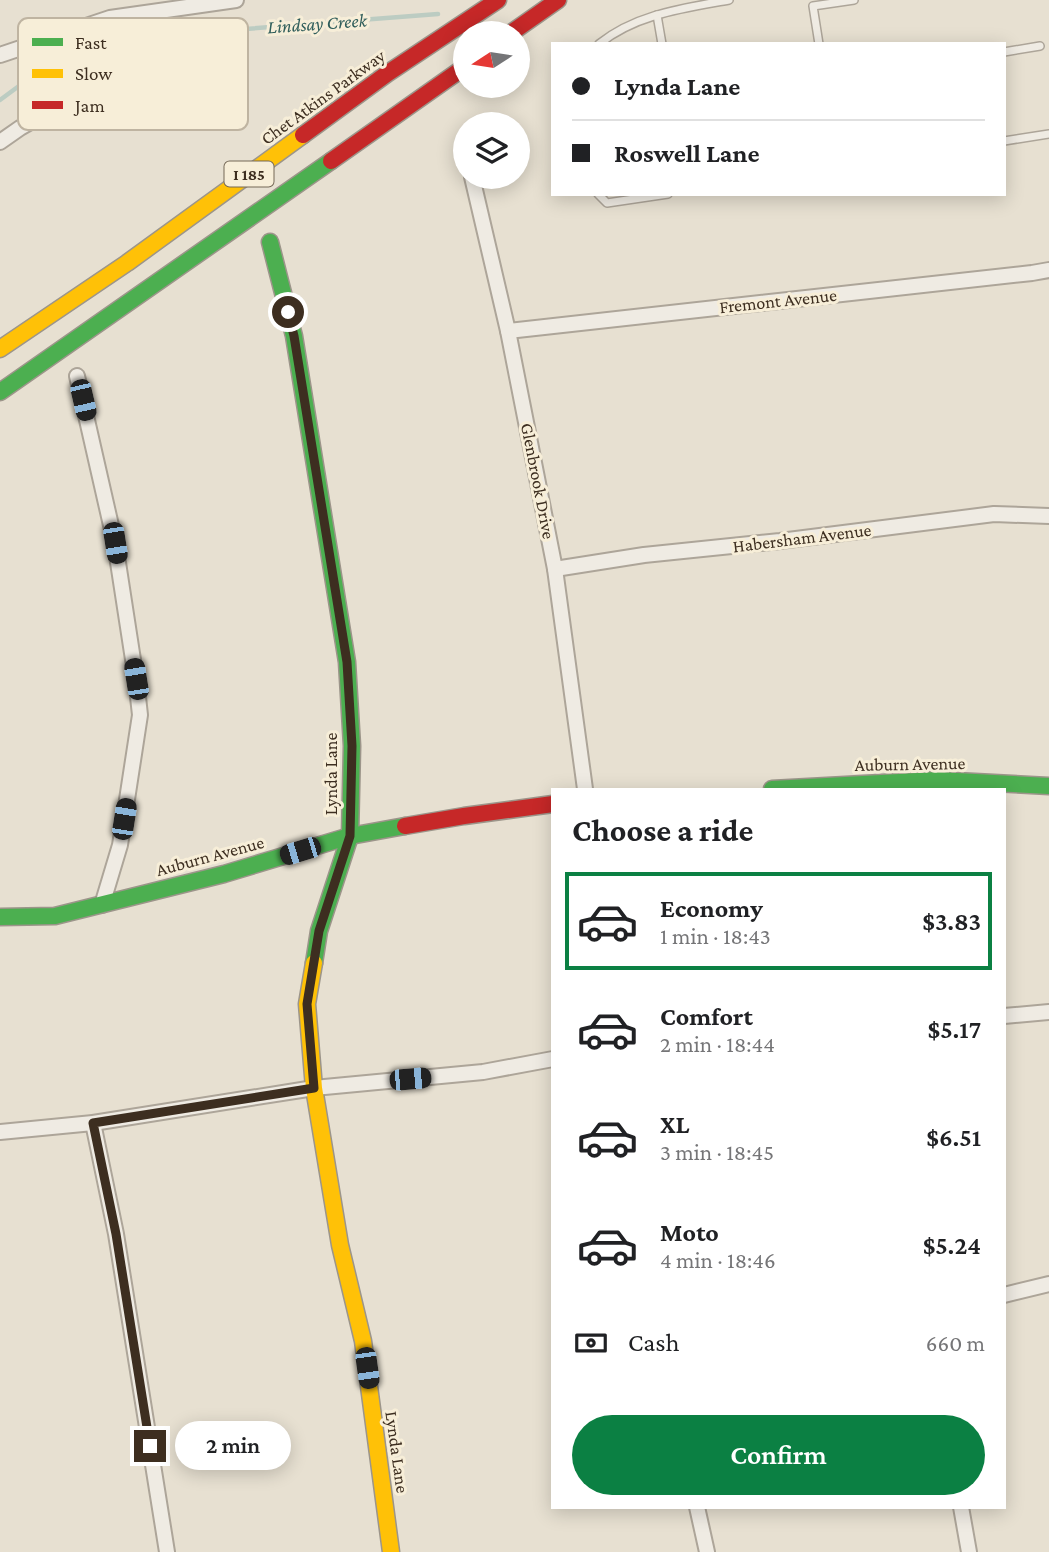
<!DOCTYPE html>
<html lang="en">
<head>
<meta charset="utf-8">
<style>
	:root { --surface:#fff; --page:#f2f2f2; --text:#202124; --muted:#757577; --line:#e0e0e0; --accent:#0b8043 }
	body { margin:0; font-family:"Crimson Pro",serif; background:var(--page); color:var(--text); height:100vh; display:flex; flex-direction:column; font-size:26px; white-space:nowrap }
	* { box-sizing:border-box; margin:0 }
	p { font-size:23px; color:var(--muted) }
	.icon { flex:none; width:38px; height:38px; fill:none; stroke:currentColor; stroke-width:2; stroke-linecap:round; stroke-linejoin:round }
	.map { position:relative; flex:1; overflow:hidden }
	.panel { position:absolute; left:551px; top:788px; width:455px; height:721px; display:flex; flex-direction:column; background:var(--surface); border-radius:0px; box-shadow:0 4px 18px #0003 }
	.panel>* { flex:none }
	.top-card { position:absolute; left:551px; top:42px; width:455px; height:154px; border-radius:0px; box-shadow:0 4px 18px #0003; display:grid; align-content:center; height:154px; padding:0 21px; background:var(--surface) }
	.needle { width:46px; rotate:258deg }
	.tools { position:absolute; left:453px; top:21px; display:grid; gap:14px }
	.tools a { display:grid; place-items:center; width:77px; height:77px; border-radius:50%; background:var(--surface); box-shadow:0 4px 18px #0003; font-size:35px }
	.end { position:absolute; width:32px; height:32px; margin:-16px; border:9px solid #3d2e20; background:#fff; box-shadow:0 0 0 4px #fff }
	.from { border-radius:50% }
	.bubble { position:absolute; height:49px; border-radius:24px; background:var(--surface); box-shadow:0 4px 18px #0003; font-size:23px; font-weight:600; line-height:49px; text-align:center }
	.car { position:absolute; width:21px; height:42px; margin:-21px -10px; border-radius:9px; box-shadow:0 0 5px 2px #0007; background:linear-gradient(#222 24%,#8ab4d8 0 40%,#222 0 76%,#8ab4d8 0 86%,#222 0) }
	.top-card b { display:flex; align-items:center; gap:24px; height:66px; font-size:26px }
	.top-card b+b { border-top:2px solid var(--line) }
	.top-card i { width:18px; height:18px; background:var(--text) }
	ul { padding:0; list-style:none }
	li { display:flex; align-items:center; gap:21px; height:98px; margin:0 14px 10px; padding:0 7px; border:4px solid transparent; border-radius:0px }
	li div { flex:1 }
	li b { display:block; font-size:26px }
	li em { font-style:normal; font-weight:600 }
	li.current { border-color:var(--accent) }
	li>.icon { width:63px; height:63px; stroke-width:1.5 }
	h2 { padding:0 21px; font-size:32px; line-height:84px }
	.pay { display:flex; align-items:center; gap:18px; height:77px; padding:0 21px; font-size:26px }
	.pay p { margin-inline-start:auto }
	.cta { display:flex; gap:14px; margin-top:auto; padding:14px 21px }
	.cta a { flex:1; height:80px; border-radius:42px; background:var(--accent); color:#fff; font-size:28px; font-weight:600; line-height:80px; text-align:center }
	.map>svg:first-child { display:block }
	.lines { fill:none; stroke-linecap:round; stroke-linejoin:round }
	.stream { stroke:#bcccc2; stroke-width:4.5 }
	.lane-casing { stroke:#ada599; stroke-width:10 }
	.street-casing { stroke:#ada599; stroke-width:18 }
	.fast-casing { stroke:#9c958a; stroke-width:19 }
	.slow-casing { stroke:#9c958a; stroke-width:19 }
	.jam-casing { stroke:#9c958a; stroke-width:19 }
	.lane { stroke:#efebe3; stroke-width:7 }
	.street { stroke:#efebe3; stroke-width:14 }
	.fast { stroke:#4caf50; stroke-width:16 }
	.slow { stroke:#ffc107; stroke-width:16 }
	.jam { stroke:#c62828; stroke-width:16 }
	.route { stroke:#3d2e20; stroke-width:9 }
	.labels { text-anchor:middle; stroke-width:6; stroke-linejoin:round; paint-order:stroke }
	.shield { fill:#f7eed8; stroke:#756857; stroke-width:2 }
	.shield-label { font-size:16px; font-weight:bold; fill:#3d2e20 }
	.street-label { font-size:18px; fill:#3d2e20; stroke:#f7eed8 }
	.water-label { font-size:19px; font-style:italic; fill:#2f5d5a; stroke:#f7eed8 }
	.key { fill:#f7eed8; stroke:#bfb4a1; stroke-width:2 }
	.key-label { font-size:19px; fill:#3d2e20 }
</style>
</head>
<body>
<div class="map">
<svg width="1049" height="1552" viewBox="0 0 1049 1552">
	<rect width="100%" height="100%" fill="#e7e0d1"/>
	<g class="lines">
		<polyline class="stream" points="0,100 23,83 105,51 181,34 438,14"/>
		<defs>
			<g id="lane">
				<polyline points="657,15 662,44"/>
				<path d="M599,44C636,14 685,8 729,0"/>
				<polyline points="819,44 813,6 854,0"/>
				<polyline points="1004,52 1040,46"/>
				<polyline points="1004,141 1049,134"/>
				<polyline points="598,194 607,203 668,194"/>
			</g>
			<g id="street">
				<polyline points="0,55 110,18 236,0"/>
				<polyline points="0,142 20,128 92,87 161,76"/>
				<polyline points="465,147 466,148"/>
				<polyline points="472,177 508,331 555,569 585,789"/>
				<polyline points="508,331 1032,273 1049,270"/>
				<polyline points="77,376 115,543 136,679 140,715 120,845 102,905"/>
				<polyline points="555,569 644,555 780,541 994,514 1049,516"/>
				<polyline points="1004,1016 1049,1012"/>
				<polyline points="93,1123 116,1234 167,1552"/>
				<polyline points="0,1132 93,1123 314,1088 483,1072 553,1059"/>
				<polyline points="1004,1295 1049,1284"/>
				<polyline points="697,1507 707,1552"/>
				<polyline points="961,1507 969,1552"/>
			</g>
			<g id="fast">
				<polyline points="270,242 294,336 347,662 352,746 350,836 319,931 314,963"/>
				<polyline points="0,392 331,161"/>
				<polyline points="772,789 937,780 1049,786"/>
				<polyline points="0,917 55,916 224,874 350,836 405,826"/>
			</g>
			<g id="slow">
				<polyline points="0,349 127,263 303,135"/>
				<polyline points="314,963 307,1004 314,1088 340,1245 363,1341 391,1552"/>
			</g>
			<g id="jam">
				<polyline points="511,33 558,0"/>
				<polyline points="303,135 388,73 498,0"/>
				<polyline points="331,161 466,66"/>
				<polyline points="405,826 464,816 553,804"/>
			</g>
		</defs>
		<use href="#lane" class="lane-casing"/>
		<use href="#street" class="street-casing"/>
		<use href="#fast" class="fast-casing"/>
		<use href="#slow" class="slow-casing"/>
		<use href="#jam" class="jam-casing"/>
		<use href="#lane" class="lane"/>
		<use href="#street" class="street"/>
		<use href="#fast" class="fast"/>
		<use href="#slow" class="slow"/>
		<use href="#jam" class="jam"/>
	</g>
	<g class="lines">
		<polyline class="route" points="150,1446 116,1234 93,1123 314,1088 307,1004 319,931 350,836 352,746 347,662 294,336 288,312"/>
	</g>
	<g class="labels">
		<rect class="shield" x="224.5" y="161.5" width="49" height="25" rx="5"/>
		<g class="shield-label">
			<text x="249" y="180">I 185</text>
		</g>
		<g class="street-label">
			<text transform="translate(323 97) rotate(-36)" y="6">Chet Atkins Parkway</text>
			<text transform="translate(778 301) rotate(-6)" y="6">Fremont Avenue</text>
			<text transform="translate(538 481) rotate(79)" y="6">Glenbrook Drive</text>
			<text transform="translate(802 538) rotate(-7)" y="6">Habersham Avenue</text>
			<text transform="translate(910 764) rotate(-1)" y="6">Auburn Avenue</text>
			<text transform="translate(331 774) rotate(-90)" y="6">Lynda Lane</text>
			<text transform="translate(210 856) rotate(-15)" y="6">Auburn Avenue</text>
			<text transform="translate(397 1452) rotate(82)" y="6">Lynda Lane</text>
		</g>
		<g class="water-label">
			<text transform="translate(317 23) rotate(-4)" y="7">Lindsay Creek</text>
		</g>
	</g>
	<rect x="18" y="18" width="230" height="112" rx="10" class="key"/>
	<rect x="32" y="38" width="31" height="8" fill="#4caf50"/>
	<rect x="32" y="69" width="31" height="9" fill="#ffc107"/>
	<rect x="32" y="101" width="31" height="8" fill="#c62828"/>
	<g class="key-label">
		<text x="75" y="49">Fast</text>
		<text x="75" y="80">Slow</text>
		<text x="75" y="112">Jam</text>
	</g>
</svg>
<div class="tools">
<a><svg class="needle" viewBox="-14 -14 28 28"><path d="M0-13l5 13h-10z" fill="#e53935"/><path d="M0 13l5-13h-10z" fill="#757577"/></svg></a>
<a><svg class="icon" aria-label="layers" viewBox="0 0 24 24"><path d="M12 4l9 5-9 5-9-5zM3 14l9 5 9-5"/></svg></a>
</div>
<i class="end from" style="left:288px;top:312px"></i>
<i class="end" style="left:150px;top:1446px"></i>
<div class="bubble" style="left:175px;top:1421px;width:116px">2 min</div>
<i class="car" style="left:83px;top:400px;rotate:167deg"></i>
<i class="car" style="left:115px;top:543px;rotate:171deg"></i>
<i class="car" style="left:136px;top:679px;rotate:351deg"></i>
<i class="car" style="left:124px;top:819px;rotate:9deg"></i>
<i class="car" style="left:300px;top:851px;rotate:253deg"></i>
<i class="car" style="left:410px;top:1079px;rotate:85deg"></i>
<i class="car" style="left:367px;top:1368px;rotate:172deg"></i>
<div class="top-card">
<b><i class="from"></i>Lynda Lane</b>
<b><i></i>Roswell Lane</b>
</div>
<section class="panel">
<h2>Choose a ride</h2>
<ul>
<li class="current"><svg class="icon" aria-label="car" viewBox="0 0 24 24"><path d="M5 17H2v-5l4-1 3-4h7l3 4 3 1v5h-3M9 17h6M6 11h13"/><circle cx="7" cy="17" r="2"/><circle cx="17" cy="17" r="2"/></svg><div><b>Economy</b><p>1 min · 18:43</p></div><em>$3.83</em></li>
<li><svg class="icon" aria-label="car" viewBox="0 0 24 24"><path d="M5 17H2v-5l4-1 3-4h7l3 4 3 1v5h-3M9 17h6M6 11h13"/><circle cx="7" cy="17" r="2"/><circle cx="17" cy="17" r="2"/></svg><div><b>Comfort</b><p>2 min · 18:44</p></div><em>$5.17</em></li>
<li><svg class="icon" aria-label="car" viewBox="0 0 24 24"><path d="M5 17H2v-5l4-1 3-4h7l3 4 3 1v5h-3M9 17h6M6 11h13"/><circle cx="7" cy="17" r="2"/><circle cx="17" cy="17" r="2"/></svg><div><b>XL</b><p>3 min · 18:45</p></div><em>$6.51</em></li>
<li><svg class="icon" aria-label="car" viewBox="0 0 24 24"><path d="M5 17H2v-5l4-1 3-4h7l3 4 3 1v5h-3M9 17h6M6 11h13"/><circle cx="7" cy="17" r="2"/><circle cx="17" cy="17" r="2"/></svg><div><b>Moto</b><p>4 min · 18:46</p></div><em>$5.24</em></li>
</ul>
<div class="pay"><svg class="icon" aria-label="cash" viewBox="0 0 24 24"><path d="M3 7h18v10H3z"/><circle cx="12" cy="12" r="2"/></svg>Cash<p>660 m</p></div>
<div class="cta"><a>Confirm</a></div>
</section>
</div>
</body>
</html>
